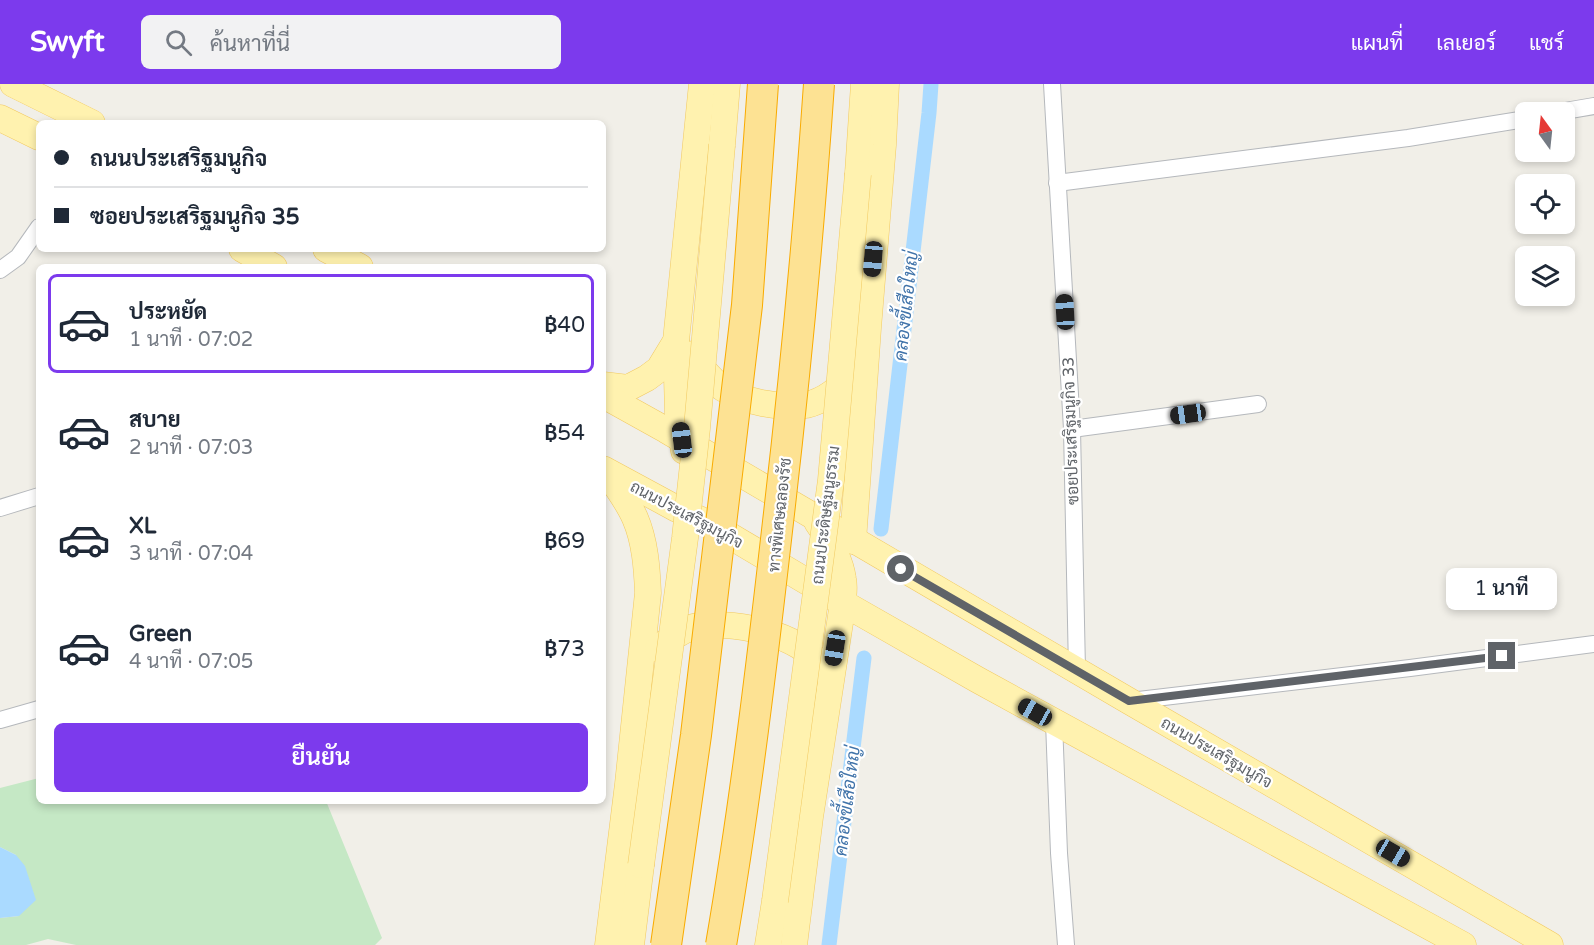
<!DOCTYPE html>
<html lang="th">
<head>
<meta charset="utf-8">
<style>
	:root { --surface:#fff; --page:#f2f2f3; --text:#1f2937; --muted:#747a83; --line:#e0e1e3; --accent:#7c3aed }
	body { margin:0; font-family:"Varela Round",Sarabun,sans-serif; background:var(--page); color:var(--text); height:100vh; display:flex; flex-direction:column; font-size:22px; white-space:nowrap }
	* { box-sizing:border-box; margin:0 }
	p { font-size:20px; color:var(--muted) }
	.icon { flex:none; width:33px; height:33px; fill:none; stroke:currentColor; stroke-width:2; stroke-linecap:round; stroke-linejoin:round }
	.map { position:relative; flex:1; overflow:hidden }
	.sheet { position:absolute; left:36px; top:180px; width:570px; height:540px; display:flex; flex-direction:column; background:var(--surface); border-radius:9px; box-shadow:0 3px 9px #0003 }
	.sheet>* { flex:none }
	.banner { position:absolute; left:36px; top:36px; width:570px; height:132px; border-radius:9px; box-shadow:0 3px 9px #0003; display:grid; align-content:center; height:132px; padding:0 18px; background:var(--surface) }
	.needle { width:39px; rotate:345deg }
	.buttons { position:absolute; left:1515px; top:18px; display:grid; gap:12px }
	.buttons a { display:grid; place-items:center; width:60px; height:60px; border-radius:9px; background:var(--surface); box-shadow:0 3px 9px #0003; font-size:30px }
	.end { position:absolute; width:27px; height:27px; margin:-14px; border:8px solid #5f6368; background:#fff; box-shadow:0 0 0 3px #fff }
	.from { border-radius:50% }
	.bubble { position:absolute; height:42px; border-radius:9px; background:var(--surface); box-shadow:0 3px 9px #0003; font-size:20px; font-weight:600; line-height:42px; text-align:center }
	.car { position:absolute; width:18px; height:36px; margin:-18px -9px; border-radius:8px; box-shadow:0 0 4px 2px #0007; background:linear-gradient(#222 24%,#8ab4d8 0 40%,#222 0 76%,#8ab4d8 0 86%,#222 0) }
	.banner b { display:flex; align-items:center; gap:21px; height:57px; font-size:22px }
	.banner b+b { border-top:2px solid var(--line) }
	.banner i { width:15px; height:15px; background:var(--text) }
	ul { padding:10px 0 0; list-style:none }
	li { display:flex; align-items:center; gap:18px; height:99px; margin:0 12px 9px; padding:0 6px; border:3px solid transparent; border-radius:9px }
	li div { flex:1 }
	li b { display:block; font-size:22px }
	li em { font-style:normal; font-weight:600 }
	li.selected { border-color:var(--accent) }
	li>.icon { width:54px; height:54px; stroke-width:1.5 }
	.action { display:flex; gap:12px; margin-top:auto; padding:12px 18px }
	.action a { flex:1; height:69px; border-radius:9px; background:var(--accent); color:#fff; font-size:24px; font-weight:600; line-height:69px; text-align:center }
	header { display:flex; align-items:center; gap:36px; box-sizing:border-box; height:84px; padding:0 30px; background:var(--accent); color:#fff }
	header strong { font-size:28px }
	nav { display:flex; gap:33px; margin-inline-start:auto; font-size:21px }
	.search { width:420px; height:54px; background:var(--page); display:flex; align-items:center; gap:15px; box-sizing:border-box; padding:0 21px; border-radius:9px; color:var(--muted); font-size:22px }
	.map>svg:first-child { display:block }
	.green { fill:#c5e8c5 }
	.water { fill:#aadaff }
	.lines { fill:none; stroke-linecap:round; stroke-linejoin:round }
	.canal { stroke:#aadaff; stroke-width:15 }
	.minor-casing { stroke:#b5b8bc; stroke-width:18 }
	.primary-casing { stroke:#f2c960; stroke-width:27 }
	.minor { stroke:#fff; stroke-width:16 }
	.primary { stroke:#fff2af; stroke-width:26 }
	.primary-bridge-casing { stroke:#f2c960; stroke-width:27; stroke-linecap:butt }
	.motorway-bridge-casing { stroke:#f9ab00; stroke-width:32; stroke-linecap:butt }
	.primary-bridge { stroke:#fff2af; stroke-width:26 }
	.motorway-bridge { stroke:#fde293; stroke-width:30 }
	.route { stroke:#5f6368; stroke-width:8 }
	.labels { text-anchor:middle; stroke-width:4.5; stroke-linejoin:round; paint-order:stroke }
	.street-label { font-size:16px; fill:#5f6368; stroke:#fff }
	.water-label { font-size:18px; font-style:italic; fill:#4174aa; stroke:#fff }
</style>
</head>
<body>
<header>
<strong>Swyft</strong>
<div class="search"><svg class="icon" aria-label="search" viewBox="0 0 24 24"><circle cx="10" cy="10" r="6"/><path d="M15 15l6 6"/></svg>ค้นหาที่นี่</div>
<nav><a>แผนที่</a><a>เลเยอร์</a><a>แชร์</a></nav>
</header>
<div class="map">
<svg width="1594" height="861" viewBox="0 0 1594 861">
	<rect width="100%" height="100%" fill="#f1efe8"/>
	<polygon class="green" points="39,694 39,717 326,717 382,854 375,861 76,861 48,855 26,861 0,861 0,834 19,832 16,771 0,763 0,704"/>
	<polygon class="water" points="0,763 16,771 25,782 36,816 19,832 0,834"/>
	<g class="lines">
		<g class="canal">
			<polyline points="881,445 929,29 931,0"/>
			<polyline points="829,861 864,574"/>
		</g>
		<defs>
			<g id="minor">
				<polyline points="1052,0 1072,345 1077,586"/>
				<polyline points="1559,28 1594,22"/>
				<polyline points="1057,99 1408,54 1526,35"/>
				<polyline points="0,186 18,173 39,143"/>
				<polyline points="1072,345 1258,320"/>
				<polyline points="0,424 39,412"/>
				<polyline points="1130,617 1410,584 1594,560"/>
				<polyline points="0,636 39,625"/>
				<polyline points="1054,638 1059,769 1066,861"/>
			</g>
			<g id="primary">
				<polyline points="13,0 92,39"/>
				<polyline points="0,34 39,53"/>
				<polyline points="722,61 727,0"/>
				<polyline points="858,90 864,0"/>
				<polyline points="242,165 274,183"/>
				<polyline points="326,165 360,183"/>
				<polyline points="676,257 678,330 684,367"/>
				<path d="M693,270C702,284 710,296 724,305C745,318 782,325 806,321C824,317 842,304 851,289"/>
				<polyline points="603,301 628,304 647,294 659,285 676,257 702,0"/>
				<polyline points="603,311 666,346 1129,617 1550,861"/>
				<polyline points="603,385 677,425 710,440 843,519 978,596 1463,861"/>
				<path d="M607,389C617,403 628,418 635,434C645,457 647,484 648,509L628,700L608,861"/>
				<polyline points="853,457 868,244 883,61 886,0"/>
				<path d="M658,565C668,556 680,547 693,543C725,535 806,549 820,584"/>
				<polyline points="631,861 641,781"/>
				<polyline points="768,861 775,817"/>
				<path d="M794,861L810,733L843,519C843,512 845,503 843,495C840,474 829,455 817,438"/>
			</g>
		</defs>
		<use href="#minor" class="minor-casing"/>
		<use href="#primary" class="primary-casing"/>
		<use href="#minor" class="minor"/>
		<use href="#primary" class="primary"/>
		<defs>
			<g id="primary-bridge">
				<polyline points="641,781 685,454 697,344 722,61"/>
				<polyline points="775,817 831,396 858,90"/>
			</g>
			<g id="motorway-bridge">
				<polyline points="666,861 696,651 747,221 763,0"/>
				<path d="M721,861C745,721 762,579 778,438C795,292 809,146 819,0"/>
			</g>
		</defs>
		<use href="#primary-bridge" class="primary-bridge-casing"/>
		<use href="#motorway-bridge" class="motorway-bridge-casing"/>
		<use href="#primary-bridge" class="primary-bridge"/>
		<use href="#motorway-bridge" class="motorway-bridge"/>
	</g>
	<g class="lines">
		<polyline class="route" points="901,485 1129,617 1502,572"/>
	</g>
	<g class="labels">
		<g class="street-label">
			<text transform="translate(1070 347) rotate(-92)" y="6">ซอยประเสริฐมนูกิจ 33</text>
			<text transform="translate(687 430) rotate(28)" y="6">ถนนประเสริฐมนูกิจ</text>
			<text transform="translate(779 431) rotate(-84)" y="6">ทางพิเศษฉลองรัช</text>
			<text transform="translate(825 431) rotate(-83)" y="6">ถนนประดิษฐ์มนูธรรม</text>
			<text transform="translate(1217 668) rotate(30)" y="6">ถนนประเสริฐมนูกิจ</text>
		</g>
		<g class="water-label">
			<text transform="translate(906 222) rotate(-84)" y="6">คลองขี้เสือใหญ่</text>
			<text transform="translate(847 717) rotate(-83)" y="6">คลองขี้เสือใหญ่</text>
		</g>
	</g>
</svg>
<div class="buttons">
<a><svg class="needle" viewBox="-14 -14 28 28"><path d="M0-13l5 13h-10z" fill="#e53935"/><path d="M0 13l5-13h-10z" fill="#747a83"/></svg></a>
<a><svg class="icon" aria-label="locate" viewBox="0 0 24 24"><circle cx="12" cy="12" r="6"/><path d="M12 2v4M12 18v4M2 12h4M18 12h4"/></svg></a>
<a><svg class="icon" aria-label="layers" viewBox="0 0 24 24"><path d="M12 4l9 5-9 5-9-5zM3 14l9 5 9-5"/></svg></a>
</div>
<i class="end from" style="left:901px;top:485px"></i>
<i class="end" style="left:1502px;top:572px"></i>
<div class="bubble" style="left:1446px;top:484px;width:111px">1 นาที</div>
<i class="car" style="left:873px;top:175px;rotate:185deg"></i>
<i class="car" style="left:1065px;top:228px;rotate:357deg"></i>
<i class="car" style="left:1188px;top:330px;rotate:262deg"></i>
<i class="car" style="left:682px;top:356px;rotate:353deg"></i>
<i class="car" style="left:835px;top:564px;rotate:189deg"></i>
<i class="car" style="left:1035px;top:628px;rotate:299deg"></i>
<i class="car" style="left:1393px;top:769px;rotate:120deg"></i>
<div class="banner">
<b><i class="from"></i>ถนนประเสริฐมนูกิจ</b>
<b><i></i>ซอยประเสริฐมนูกิจ 35</b>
</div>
<section class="sheet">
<ul>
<li class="selected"><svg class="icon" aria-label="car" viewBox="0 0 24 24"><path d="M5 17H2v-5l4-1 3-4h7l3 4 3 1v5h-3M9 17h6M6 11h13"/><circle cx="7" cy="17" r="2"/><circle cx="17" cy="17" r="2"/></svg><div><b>ประหยัด</b><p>1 นาที · 07:02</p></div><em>฿40</em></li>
<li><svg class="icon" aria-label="car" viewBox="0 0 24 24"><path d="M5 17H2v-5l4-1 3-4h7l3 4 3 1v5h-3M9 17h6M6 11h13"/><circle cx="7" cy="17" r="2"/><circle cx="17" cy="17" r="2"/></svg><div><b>สบาย</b><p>2 นาที · 07:03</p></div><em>฿54</em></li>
<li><svg class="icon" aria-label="car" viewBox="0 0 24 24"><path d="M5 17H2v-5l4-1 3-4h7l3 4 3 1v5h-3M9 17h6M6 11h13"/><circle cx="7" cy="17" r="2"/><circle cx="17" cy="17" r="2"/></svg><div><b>XL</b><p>3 นาที · 07:04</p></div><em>฿69</em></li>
<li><svg class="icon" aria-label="car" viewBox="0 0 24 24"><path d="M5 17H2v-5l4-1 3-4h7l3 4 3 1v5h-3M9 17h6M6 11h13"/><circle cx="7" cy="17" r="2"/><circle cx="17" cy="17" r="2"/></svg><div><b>Green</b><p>4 นาที · 07:05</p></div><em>฿73</em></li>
</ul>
<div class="action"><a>ยืนยัน</a></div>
</section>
</div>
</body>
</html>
